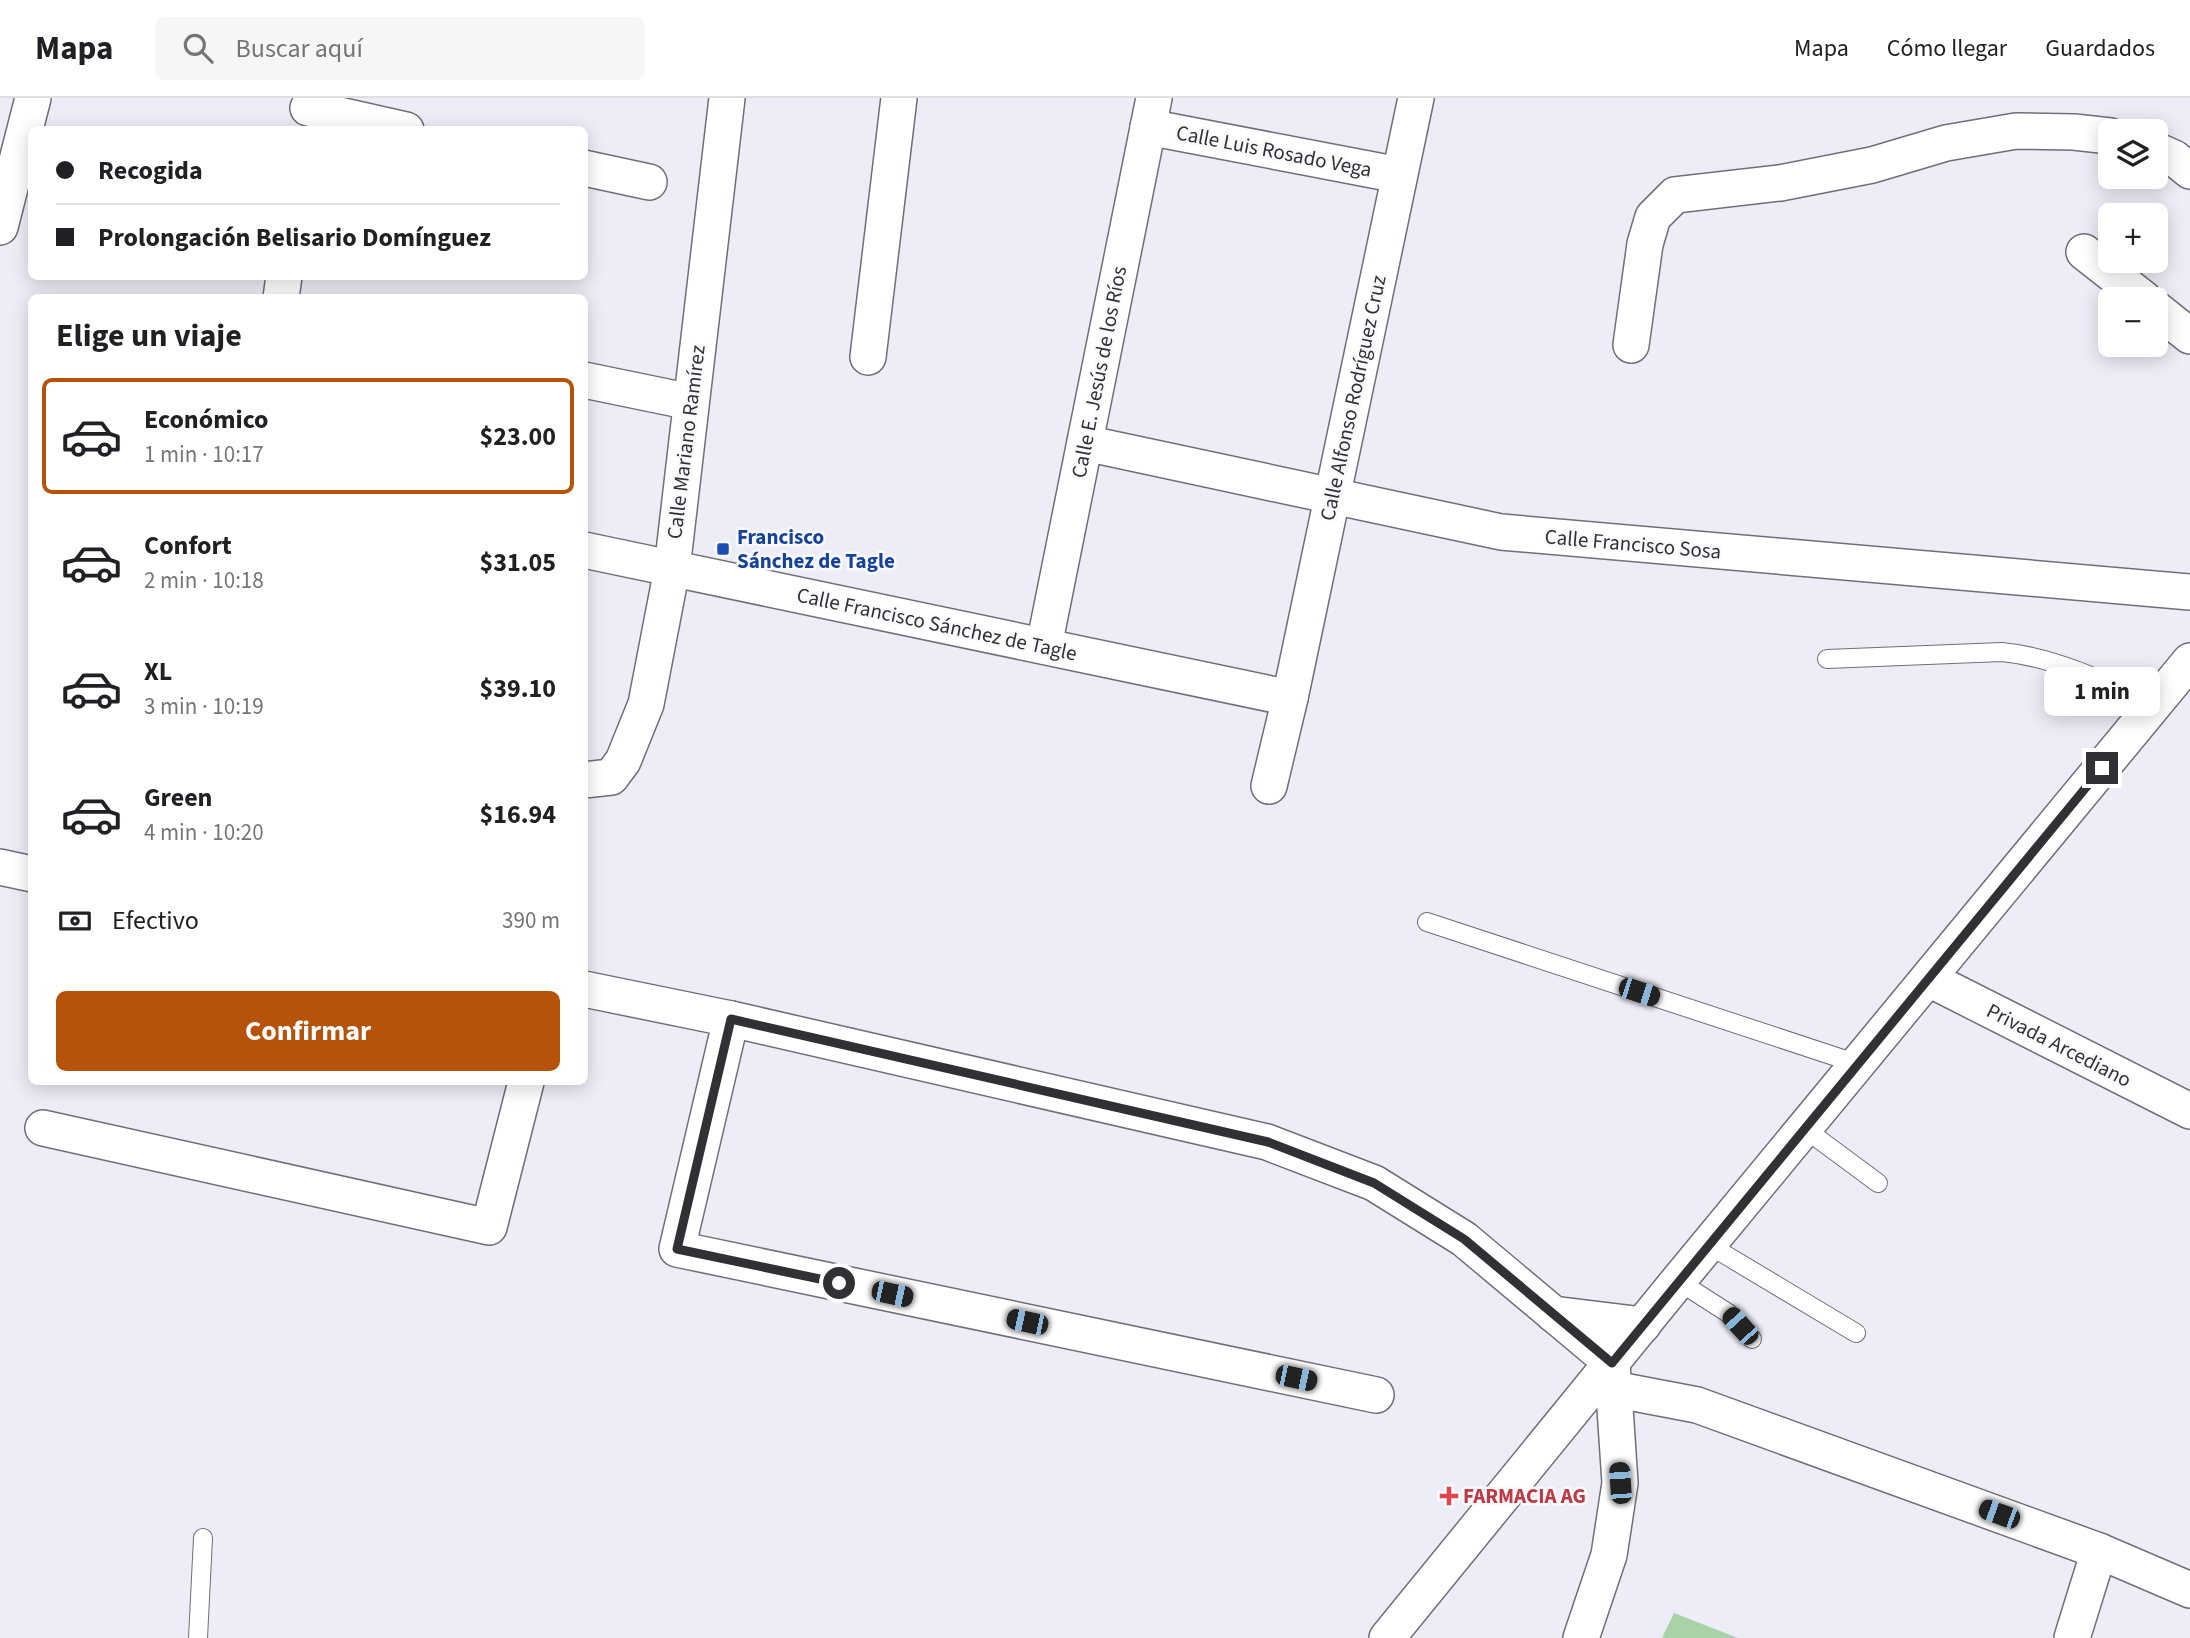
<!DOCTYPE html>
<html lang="es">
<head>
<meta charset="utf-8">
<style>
	:root { --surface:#fff; --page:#f6f6f6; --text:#202124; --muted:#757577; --line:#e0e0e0; --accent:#b45309 }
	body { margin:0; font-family:"Source Sans 3",sans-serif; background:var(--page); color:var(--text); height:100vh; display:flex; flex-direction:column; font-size:26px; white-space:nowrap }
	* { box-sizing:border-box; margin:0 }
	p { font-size:23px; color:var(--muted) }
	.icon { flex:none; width:38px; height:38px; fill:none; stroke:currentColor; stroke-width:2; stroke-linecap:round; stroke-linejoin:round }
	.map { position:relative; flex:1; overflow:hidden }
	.panel { position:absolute; left:28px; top:196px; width:560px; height:791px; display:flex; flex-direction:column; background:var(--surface); border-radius:10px; box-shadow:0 4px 18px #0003 }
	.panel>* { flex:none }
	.banner { position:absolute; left:28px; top:28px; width:560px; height:154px; border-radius:10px; box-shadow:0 4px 18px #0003; display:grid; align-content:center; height:154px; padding:0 28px; background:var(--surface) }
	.fabs { position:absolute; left:2098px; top:21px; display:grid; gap:14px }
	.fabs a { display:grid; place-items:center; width:70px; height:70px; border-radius:10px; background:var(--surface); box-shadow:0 4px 18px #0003; font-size:35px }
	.end { position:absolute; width:32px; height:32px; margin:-16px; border:9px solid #303134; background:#fff; box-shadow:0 0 0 4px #fff }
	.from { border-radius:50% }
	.bubble { position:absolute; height:49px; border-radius:10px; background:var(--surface); box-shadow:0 4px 18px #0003; font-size:23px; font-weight:700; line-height:49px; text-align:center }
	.car { position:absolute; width:21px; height:42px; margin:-21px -10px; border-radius:9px; box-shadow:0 0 5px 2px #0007; background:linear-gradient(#222 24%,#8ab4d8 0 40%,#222 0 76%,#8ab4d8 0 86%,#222 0) }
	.banner b { display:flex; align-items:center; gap:24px; height:66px; font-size:26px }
	.banner b+b { border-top:2px solid var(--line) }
	.banner i { width:18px; height:18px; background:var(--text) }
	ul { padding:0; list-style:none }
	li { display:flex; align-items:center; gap:21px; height:116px; margin:0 14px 10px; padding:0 14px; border:4px solid transparent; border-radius:10px }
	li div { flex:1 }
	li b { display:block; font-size:26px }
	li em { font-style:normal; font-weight:700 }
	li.active { border-color:var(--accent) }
	li>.icon { width:63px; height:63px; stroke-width:1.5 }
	h2 { padding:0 28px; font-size:32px; line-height:84px }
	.pay { display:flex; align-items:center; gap:18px; height:77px; padding:0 28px; font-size:26px }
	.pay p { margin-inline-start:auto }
	.primary-button { display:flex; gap:14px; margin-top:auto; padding:14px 28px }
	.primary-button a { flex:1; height:80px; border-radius:10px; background:var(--accent); color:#fff; font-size:28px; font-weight:700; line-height:80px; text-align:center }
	header { display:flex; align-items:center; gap:42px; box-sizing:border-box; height:98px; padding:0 35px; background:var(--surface); border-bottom:2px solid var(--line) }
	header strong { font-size:33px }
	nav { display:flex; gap:38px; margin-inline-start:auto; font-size:24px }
	.search { width:490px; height:63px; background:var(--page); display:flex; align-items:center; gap:18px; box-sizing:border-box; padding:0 24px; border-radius:10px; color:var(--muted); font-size:26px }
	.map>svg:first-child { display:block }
	.pitch { fill:#a9d2a8 }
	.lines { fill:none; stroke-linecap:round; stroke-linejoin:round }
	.lane-casing { stroke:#6e6f77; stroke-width:20 }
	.street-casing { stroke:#6e6f77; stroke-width:38 }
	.lane { stroke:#fff; stroke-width:18 }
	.street { stroke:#fff; stroke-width:35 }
	.route { stroke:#303134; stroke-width:9 }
	.transit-dot { fill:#1a4fb4; stroke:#fafafe; stroke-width:2.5 }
	.health-dot { fill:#e0444e; stroke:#fafafe; stroke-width:2.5 }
	.labels { text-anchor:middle; stroke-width:5; stroke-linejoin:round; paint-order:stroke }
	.street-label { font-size:21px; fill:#303134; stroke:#fafafe }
	.transit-label { font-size:21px; font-weight:bold; fill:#164399; stroke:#fafafe; text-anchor:start }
	.health-label { font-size:21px; font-weight:bold; fill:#be3a42; stroke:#fafafe; text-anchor:start }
</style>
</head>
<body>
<header>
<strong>Mapa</strong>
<div class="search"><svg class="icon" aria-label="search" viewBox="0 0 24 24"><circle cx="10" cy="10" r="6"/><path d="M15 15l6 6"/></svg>Buscar aquí</div>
<nav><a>Mapa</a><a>Cómo llegar</a><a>Guardados</a></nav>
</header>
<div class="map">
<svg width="2190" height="1540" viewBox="0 0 2190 1540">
	<rect width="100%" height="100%" fill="#ecedf6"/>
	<polygon class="pitch" points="1674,1515 1738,1540 1662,1540"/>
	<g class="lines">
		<defs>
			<g id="lane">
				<path d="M1827,561L2002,554C2055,559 2106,584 2154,607"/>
				<polyline points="1427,824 1858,966"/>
				<polyline points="1805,1031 1878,1085"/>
				<polyline points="1709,1147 1856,1235"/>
				<polyline points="1678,1183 1728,1215 1752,1241"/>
				<polyline points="198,1540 203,1440"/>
			</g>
			<g id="street">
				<polyline points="308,10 406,32"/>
				<polyline points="1148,29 1399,77"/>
				<polyline points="2156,52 2174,60 2190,73"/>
				<polyline points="584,70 649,84"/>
				<polyline points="0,129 33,0"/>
				<polyline points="2084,154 2144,201"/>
				<polyline points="281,200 284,178"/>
				<polyline points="2156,211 2190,238"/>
				<polyline points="1631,247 1645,146 1653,119 1675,97 1780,85 1872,67 1946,45 2016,33 2074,34 2110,38"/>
				<polyline points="868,259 899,0"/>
				<polyline points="584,282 691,304"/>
				<polyline points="1085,345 1501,434 2190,494"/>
				<polyline points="584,452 1290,600"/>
				<polyline points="1044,548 1154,0"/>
				<polyline points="584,682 611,679 623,663 646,606 672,471 727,0"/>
				<polyline points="1269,688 1290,600 1416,0"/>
				<polyline points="0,769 32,776"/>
				<polyline points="1929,881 2190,1013"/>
				<polyline points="584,891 731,921 1267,1044 1374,1085 1464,1141 1612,1265 1620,1385 1609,1457 1581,1540"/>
				<polyline points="731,921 677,1151 1376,1297"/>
				<polyline points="43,1030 489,1129 526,984"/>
				<polyline points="1553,1216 1643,1227"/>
				<polyline points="1613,1291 1697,1307 2099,1453 2190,1492"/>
				<polyline points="1387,1540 1678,1183 2190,563"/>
				<polyline points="2072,1540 2099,1453"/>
			</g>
		</defs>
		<use href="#lane" class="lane-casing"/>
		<use href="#street" class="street-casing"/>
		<use href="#lane" class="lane"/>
		<use href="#street" class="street"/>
	</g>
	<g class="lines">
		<polyline class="route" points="839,1185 677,1151 731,921 1268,1044 1374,1085 1464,1141 1612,1265 2102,670"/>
	</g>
	<rect class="transit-dot" x="716" y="444" width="14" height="14" rx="3.5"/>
	<path class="health-dot" d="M1445.5 1387.5h7v7h7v7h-7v7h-7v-7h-7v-7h7z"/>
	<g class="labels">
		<g class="street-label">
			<text transform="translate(1274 53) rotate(11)" y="7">Calle Luis Rosado Vega</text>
			<text transform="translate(1099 274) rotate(-79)" y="7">Calle E. Jesús de los Ríos</text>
			<text transform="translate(1353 300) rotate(-78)" y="7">Calle Alfonso Rodríguez Cruz</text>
			<text transform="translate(686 344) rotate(-83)" y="7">Calle Mariano Ramírez</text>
			<text transform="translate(1633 446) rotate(5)" y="7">Calle Francisco Sosa</text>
			<text transform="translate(937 526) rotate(12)" y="7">Calle Francisco Sánchez de Tagle</text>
			<text transform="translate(2059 947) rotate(27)" y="7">Privada Arcediano</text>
		</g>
		<g class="transit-label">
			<text x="737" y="446">Francisco<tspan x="737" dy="24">Sánchez de Tagle</tspan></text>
		</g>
		<g class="health-label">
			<text x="1463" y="1405">FARMACIA AG</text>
		</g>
	</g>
</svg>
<div class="fabs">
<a><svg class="icon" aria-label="layers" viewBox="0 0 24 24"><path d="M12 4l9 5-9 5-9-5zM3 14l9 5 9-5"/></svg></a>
<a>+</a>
<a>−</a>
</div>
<i class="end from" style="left:839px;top:1185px"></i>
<i class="end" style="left:2102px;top:670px"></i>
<div class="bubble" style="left:2044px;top:569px;width:116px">1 min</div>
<i class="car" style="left:1639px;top:894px;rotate:108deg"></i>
<i class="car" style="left:892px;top:1196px;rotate:102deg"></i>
<i class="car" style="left:1027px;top:1224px;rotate:282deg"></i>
<i class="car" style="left:1740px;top:1228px;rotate:318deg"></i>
<i class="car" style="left:1296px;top:1280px;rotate:102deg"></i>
<i class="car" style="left:1620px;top:1385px;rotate:356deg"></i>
<i class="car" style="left:1999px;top:1416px;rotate:290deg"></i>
<div class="banner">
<b><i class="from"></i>Recogida</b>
<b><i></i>Prolongación Belisario Domínguez</b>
</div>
<section class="panel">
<h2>Elige un viaje</h2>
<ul>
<li class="active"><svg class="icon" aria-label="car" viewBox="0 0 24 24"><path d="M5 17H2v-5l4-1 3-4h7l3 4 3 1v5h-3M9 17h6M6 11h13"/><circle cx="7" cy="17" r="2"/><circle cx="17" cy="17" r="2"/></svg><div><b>Económico</b><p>1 min · 10:17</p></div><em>$23.00</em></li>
<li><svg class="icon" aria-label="car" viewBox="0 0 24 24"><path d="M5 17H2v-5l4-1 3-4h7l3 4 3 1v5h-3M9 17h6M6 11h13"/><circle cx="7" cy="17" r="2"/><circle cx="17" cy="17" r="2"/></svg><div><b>Confort</b><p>2 min · 10:18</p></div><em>$31.05</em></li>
<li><svg class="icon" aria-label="car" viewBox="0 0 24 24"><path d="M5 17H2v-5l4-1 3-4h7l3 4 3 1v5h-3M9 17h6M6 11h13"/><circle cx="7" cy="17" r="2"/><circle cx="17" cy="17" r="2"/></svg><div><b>XL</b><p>3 min · 10:19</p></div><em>$39.10</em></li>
<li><svg class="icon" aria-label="car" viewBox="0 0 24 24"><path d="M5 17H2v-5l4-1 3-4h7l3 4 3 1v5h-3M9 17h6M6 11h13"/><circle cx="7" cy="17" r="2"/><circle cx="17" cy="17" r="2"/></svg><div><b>Green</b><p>4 min · 10:20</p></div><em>$16.94</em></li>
</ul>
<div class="pay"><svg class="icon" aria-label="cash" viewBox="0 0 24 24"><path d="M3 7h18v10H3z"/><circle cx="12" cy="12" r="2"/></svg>Efectivo<p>390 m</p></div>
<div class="primary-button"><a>Confirmar</a></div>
</section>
</div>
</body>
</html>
